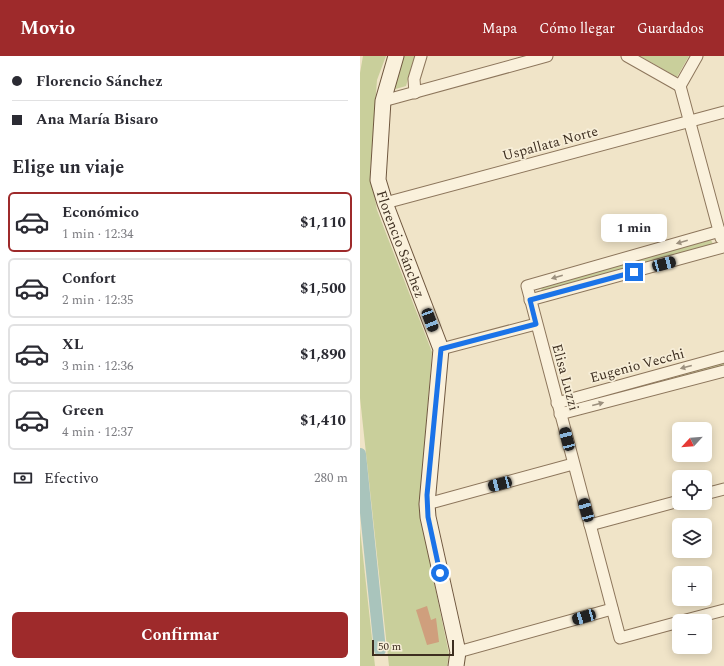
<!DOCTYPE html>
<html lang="es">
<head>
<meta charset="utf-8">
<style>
	:root { --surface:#fff; --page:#f7f7f7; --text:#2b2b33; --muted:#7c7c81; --line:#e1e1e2; --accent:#9e2a2b }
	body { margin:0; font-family:Spectral,serif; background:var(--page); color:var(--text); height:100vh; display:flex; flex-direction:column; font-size:15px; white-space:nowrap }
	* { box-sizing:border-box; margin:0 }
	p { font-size:13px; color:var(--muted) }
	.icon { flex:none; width:22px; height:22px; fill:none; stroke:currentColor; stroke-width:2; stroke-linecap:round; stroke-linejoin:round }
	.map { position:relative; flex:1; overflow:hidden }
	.drawer { display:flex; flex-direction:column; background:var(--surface); width:360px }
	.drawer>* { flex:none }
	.top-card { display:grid; align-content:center; height:88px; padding:0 12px; background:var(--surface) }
	.needle { width:26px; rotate:244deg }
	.controls { position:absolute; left:312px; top:366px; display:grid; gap:8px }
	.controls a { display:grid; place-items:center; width:40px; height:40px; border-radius:6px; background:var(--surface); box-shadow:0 2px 10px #0003; font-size:20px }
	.scale { position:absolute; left:12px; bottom:10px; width:82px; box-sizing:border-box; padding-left:4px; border:2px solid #3d2e20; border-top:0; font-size:11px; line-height:14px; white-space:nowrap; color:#3d2e20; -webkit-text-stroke:3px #f7eed8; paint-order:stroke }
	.end { position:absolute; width:18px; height:18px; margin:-9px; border:5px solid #1a73e8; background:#fff; box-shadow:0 0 0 2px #fff }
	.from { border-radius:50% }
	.bubble { position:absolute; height:28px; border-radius:6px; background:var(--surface); box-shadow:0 2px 10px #0003; font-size:13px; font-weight:700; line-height:28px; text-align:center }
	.car { position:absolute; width:12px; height:24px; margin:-12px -6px; border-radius:5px; box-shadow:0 0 3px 1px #0007; background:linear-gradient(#222 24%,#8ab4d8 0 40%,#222 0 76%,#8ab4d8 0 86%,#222 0) }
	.top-card b { display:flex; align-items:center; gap:14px; height:38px; font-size:15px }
	.top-card b+b { border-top:1px solid var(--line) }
	.top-card i { width:10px; height:10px; background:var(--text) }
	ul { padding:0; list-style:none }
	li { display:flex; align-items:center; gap:12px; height:60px; margin:0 8px 6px; padding:0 4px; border:2px solid var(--line); border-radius:6px }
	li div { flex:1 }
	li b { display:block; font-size:15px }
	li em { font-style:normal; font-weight:700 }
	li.active { border-color:var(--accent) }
	li>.icon { width:36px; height:36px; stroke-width:1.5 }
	h2 { padding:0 12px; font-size:18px; line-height:48px }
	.pay { display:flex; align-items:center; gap:10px; height:44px; padding:0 12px; font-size:15px }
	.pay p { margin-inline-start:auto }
	.action { display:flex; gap:8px; margin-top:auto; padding:8px 12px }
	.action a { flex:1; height:46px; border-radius:6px; background:var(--accent); color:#fff; font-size:16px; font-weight:700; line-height:46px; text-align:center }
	header { display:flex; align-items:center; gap:24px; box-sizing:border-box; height:56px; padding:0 20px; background:var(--accent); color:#fff }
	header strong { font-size:19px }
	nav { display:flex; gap:22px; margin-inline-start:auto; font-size:14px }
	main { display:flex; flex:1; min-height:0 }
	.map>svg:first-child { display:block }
	.green { fill:#c9cf9b }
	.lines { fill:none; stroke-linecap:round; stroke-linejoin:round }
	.canal { stroke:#a9c4bc; stroke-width:12 }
	.building { fill:#cf9f7d }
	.street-casing { stroke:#8d765c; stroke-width:13 }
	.secondary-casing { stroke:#6f573f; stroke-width:17 }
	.street { stroke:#faf1dc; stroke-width:11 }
	.secondary { stroke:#faf1dc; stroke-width:15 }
	.oneway { fill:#9c907e }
	.route { stroke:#1a73e8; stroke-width:5 }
	.labels { text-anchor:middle; stroke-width:3.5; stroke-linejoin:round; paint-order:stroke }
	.street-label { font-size:14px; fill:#3d2e20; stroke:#f7eed8 }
</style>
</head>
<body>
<header>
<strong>Movio</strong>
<nav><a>Mapa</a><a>Cómo llegar</a><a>Guardados</a></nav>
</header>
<main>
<section class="drawer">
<div class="top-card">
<b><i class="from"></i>Florencio Sánchez</b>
<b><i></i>Ana María Bisaro</b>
</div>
<h2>Elige un viaje</h2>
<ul>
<li class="active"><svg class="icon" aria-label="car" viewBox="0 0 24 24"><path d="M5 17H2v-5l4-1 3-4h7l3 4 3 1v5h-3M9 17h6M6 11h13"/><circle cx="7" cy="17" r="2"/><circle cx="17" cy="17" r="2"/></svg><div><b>Económico</b><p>1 min · 12:34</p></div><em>$1,110</em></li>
<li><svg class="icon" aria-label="car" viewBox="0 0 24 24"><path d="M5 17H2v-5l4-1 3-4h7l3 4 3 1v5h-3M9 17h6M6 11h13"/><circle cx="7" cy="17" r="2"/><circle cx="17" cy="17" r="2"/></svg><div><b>Confort</b><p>2 min · 12:35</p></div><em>$1,500</em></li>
<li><svg class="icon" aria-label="car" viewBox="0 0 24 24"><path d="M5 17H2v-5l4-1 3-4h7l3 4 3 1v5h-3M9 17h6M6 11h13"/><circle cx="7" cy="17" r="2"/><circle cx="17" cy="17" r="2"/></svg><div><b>XL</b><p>3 min · 12:36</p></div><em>$1,890</em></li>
<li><svg class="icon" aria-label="car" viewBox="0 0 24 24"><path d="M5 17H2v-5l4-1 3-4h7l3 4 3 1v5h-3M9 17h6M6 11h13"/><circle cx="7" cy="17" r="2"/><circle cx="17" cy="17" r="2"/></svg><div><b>Green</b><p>4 min · 12:37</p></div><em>$1,410</em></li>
</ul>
<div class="pay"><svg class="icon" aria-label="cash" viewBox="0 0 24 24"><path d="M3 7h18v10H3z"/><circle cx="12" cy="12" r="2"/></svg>Efectivo<p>280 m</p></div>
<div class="action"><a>Confirmar</a></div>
</section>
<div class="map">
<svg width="364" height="610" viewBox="0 0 364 610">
	<rect width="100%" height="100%" fill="#f0e4c8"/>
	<g class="green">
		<polygon points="3,0 26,0 17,24 10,116 17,154 72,296 59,454 89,598 87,610 29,610 0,342 0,17"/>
		<polygon points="42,0 55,0 46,30 32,34"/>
		<polygon points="280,0 329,0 317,21"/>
		<polygon points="351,184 353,188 182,236 181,231"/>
		<polygon points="364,305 364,310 209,351 208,347"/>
		<polygon points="0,473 15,610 0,610"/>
	</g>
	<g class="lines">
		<polyline class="canal" points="0,398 20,594"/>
	</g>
	<polygon class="building" points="67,550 71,564 76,562 79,586 67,589 56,554"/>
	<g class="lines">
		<defs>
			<g id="street">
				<polyline points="267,0 320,30"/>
				<polyline points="320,30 361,182"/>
				<polyline points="320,30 337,0"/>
				<polyline points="55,37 54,23 61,0"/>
				<polyline points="23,45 187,0"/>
				<polyline points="25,147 364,56"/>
				<polyline points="170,244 363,191"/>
				<polyline points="81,293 176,268"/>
				<polyline points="197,347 364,301"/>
				<polyline points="200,358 364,315"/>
				<polyline points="345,438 364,433"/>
				<polyline points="67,448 213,408"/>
				<polyline points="230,469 319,445"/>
				<polyline points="322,565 364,554"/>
				<polyline points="319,566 260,582 167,230 360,175"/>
				<polyline points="98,596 252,553"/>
			</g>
			<g id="secondary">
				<path id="s1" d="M36,0L23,45L18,124L25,147L81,293L67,448L68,461L98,596L96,610"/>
			</g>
		</defs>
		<use href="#street" class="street-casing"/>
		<use href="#secondary" class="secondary-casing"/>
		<use href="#street" class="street"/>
		<use href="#secondary" class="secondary"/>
	</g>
	<defs><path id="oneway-solid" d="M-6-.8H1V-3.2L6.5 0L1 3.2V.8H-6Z"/></defs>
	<g class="oneway">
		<use href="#oneway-solid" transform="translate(322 186) rotate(164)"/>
		<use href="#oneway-solid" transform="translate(197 221) rotate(164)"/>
		<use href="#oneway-solid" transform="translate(326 311) rotate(165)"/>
		<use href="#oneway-solid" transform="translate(238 348) rotate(-15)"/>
	</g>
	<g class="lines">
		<polyline class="route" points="80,517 68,461 67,439 81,293 176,268 170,244 274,216"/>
	</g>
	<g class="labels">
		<g class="street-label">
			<text transform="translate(190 87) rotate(-15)" y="5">Uspallata Norte</text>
			<text dy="5" stroke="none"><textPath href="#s1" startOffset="194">Florencio Sánchez</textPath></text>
			<text transform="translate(277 309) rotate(-15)" y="5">Eugenio Vecchi</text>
			<text transform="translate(206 321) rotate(75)" y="5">Elisa Luzzi</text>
		</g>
	</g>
</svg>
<div class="controls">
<a><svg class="needle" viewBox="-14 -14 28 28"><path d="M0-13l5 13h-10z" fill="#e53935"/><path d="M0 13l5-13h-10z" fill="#7c7c81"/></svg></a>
<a><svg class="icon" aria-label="locate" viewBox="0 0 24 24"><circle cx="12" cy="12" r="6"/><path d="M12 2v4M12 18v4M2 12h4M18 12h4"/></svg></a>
<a><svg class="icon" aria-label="layers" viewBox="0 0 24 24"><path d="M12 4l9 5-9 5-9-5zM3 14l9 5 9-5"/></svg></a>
<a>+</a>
<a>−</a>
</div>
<div class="scale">50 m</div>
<i class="end from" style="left:80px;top:517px"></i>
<i class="end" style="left:274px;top:216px"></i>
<div class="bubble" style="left:241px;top:158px;width:66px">1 min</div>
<i class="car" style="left:304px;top:208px;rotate:75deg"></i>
<i class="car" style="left:70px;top:264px;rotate:159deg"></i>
<i class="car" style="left:207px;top:383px;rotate:345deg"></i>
<i class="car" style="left:140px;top:428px;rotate:255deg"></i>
<i class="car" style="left:226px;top:454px;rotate:344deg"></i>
<i class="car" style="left:224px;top:561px;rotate:254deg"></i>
</div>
</main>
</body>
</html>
